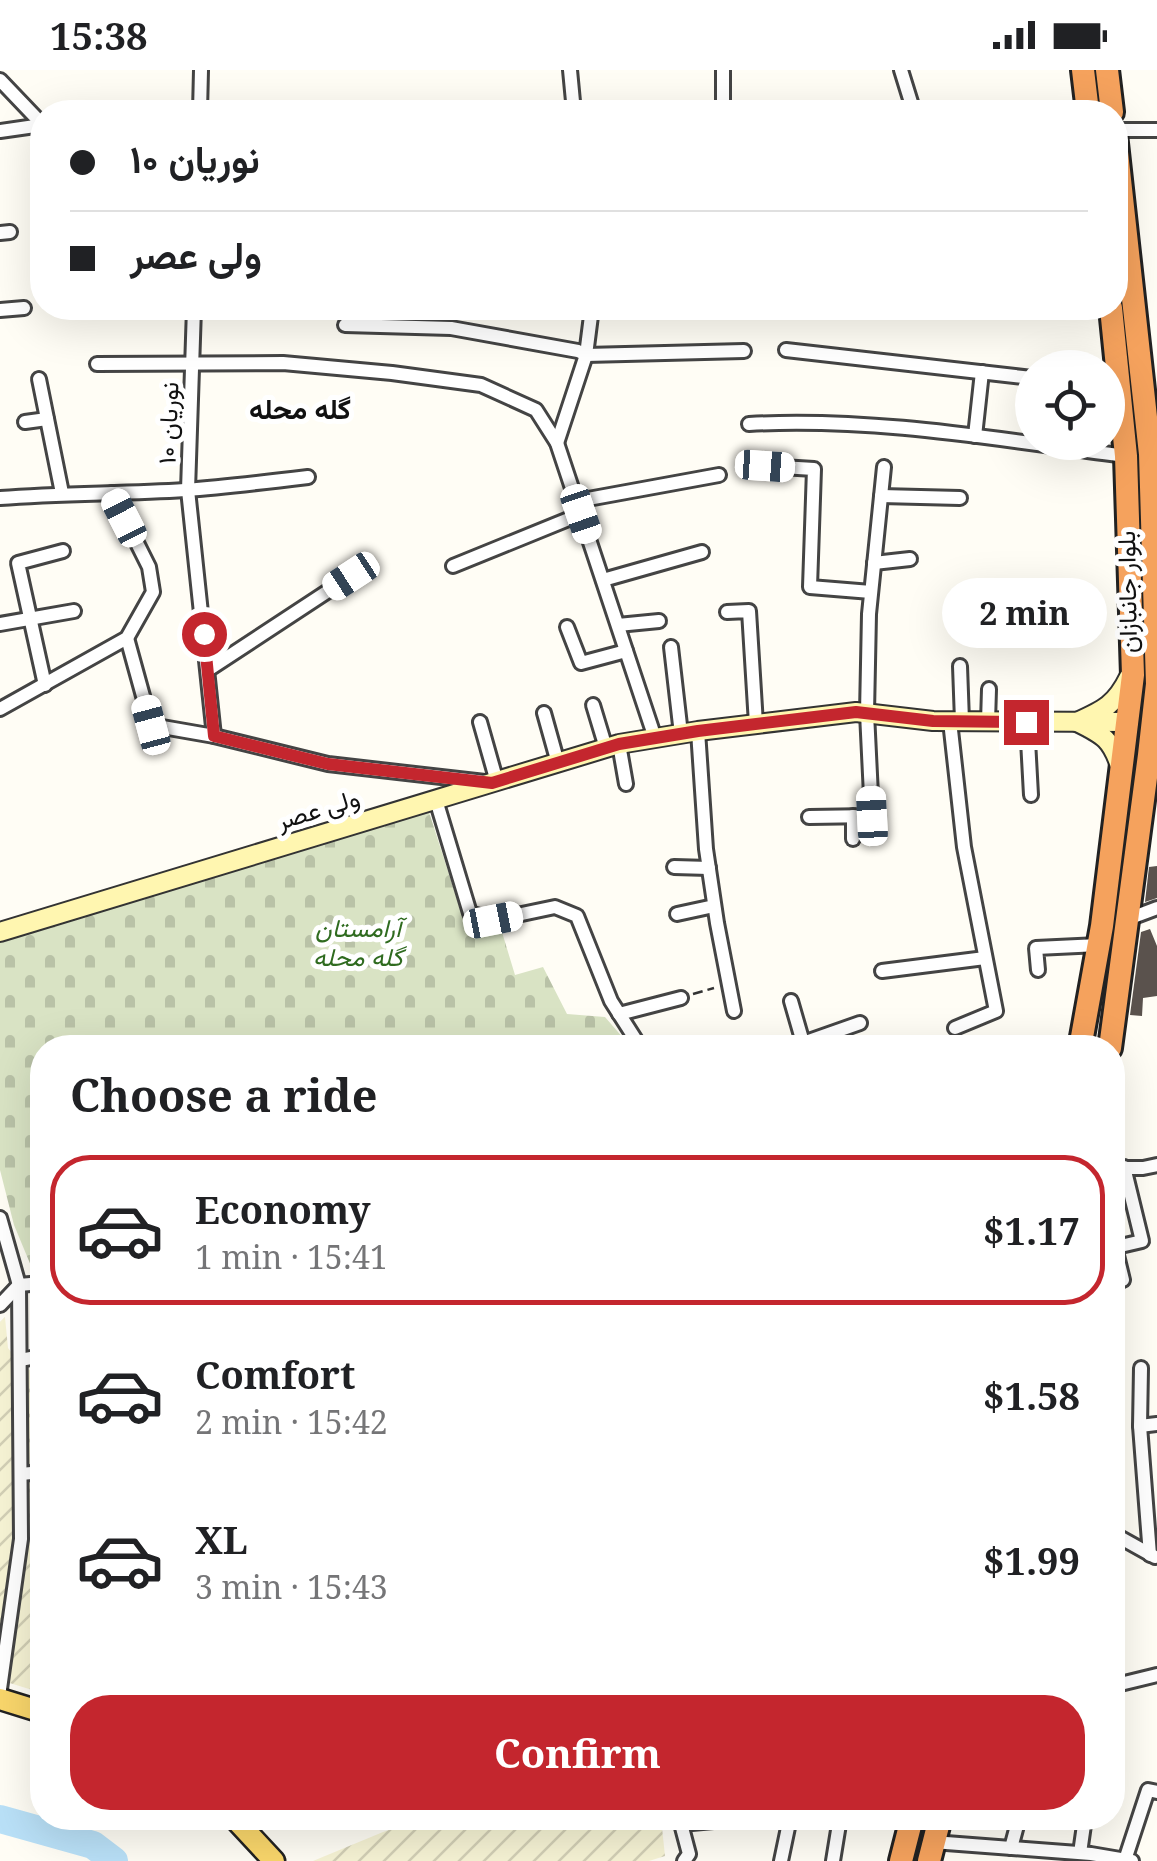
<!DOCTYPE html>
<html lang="en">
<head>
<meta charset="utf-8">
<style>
	:root { --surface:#fff; --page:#f2f2f2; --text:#202124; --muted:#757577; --line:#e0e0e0; --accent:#c4262e }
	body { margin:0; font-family:"Noto Serif",Vazirmatn,serif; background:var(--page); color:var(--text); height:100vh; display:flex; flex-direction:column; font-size:38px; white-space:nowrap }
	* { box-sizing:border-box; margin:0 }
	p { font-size:32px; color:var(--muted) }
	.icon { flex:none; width:55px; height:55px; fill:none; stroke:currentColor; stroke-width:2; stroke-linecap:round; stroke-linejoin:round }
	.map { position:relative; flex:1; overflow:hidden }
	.panel { position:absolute; left:30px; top:965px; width:1095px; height:795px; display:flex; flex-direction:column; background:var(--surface); border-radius:40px; box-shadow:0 10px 40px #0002 }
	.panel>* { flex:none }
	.hud { position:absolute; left:30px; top:30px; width:1098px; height:220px; border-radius:40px; box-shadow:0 10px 40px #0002; display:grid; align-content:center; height:220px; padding:0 40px; background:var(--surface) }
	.buttons { position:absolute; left:1015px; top:280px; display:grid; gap:20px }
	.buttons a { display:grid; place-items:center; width:110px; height:110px; border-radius:50%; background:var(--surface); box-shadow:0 10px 40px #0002; font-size:50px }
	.end { position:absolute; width:45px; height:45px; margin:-22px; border:12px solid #c4262e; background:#fff; box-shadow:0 0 0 5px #fff }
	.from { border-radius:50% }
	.bubble { position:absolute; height:70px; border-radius:35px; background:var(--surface); box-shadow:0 10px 40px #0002; font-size:32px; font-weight:700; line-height:70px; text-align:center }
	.car { position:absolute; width:30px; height:60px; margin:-30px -15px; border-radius:12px; box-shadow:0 0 8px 2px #0007; background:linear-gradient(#fff 24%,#345 0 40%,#fff 0 76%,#345 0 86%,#fff 0) }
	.hud b { display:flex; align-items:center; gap:35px; height:95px; font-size:38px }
	.hud b+b { border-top:2px solid var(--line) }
	.hud i { width:25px; height:25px; background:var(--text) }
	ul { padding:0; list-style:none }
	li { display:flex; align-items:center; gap:30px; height:150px; margin:0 20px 15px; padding:0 20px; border:5px solid transparent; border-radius:40px }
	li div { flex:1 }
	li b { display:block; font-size:38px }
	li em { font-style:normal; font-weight:700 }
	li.on { border-color:var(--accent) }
	li>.icon { width:90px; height:90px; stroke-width:1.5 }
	h2 { padding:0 40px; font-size:45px; line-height:120px }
	.action { display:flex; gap:20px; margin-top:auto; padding:20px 40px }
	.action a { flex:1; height:115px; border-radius:40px; background:var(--accent); color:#fff; font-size:40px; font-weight:700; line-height:115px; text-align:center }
	.status { display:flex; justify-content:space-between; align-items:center; height:70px; padding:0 50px; background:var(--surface); direction:ltr }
	.status svg { height:28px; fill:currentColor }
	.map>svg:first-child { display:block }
	.farmland { fill:url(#farmland-furrows) }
	.cemetery { fill:url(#cemetery-stones) }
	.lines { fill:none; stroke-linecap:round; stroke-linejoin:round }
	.river { stroke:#b9e0f7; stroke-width:28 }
	.building { fill:#5a524d }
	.street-casing { stroke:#444; stroke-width:18 }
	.secondary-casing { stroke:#333; stroke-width:22 }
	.primary-casing { stroke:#222; stroke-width:25 }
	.highway-casing { stroke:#222; stroke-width:28 }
	.path { stroke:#333; stroke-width:2.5; stroke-dasharray:10 5; stroke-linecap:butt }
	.street { stroke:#fff; stroke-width:12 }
	.secondary { stroke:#fff6b0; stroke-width:18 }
	.primary { stroke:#f9d66b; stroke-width:20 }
	.highway { stroke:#f5a25d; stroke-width:22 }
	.route { stroke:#c4262e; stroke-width:12 }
	.labels { text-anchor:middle; stroke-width:10; stroke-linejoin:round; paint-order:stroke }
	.street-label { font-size:25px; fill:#111; stroke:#fff }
	.park-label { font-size:25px; font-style:italic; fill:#2f6b1f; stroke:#fff }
	.neighbourhood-label { font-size:28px; font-weight:bold; fill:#111; stroke:#fff }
</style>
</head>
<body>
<div class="status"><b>15:38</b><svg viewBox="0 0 49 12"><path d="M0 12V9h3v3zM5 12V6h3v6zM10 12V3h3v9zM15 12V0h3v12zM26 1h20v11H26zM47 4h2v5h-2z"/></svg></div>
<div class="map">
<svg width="1157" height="1791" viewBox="0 0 1157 1791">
	<defs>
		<pattern id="farmland-furrows" width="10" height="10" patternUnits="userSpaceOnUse" patternTransform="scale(2.5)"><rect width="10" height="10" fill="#f6f3d4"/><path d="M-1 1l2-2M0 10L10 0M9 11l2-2" fill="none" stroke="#d2cfb5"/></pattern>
		<pattern id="cemetery-stones" width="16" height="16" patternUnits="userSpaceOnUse" patternTransform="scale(2.5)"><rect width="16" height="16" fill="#d9e3c4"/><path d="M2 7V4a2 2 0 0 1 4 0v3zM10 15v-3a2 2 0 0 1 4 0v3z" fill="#b9c2a7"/></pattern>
	</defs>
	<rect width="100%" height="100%" fill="#fffdf5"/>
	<g class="farmland">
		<polygon points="5,1247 8,1278 24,1299 42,1302 42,1623 0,1610 0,1252"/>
		<polygon points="424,1748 661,1748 665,1786 649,1791 313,1791 383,1762"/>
	</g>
	<polygon class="cemetery" points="429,742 465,854 501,859 515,905 543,897 567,944 605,947 631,977 42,978 42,1215 39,1215 14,1155 0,1100 0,870"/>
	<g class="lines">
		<polyline class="river" points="0,1749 93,1775 114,1791"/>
	</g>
	<g class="building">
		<polygon points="1157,796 1157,828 1145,832 1149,797"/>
		<polygon points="1150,859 1157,876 1157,926 1143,928 1142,946 1130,945 1141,862"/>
	</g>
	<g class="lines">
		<defs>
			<g id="street">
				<polyline points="570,0 574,42"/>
				<polyline points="723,0 723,42"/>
				<polyline points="901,0 914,42"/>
				<polyline points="0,10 42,54"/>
				<polyline points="200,42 201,0"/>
				<polyline points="1115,60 1157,60"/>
				<polyline points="0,61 42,55"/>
				<polyline points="0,163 10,162"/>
				<polyline points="194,238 188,420 214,666"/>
				<polyline points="0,240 24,238"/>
				<polyline points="345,255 451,258 578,281 586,285 744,281"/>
				<polyline points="786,280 1032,308"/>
				<polyline points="97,294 283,293 392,303 481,315 536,340 557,373 655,668"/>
				<polyline points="39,309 62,423"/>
				<polyline points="25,352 47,349"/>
				<path d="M749,354C876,347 1001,370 1126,386"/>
				<polyline points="975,366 982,302"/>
				<polyline points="557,373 586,285 592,238"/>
				<polyline points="765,396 814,399 810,517 871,522"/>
				<polyline points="881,426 960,428"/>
				<path d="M0,428C62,423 123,424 185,420C226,417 267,412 308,407"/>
				<polyline points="577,431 719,405"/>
				<polyline points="874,493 910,489"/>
				<polyline points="453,496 581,444"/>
				<polyline points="603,510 702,482"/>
				<polyline points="727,542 749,541 756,654"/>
				<polyline points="0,554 74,541"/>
				<polyline points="618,555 659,551"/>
				<polyline points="567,557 581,593 626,581"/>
				<polyline points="127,568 151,655 214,666 328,694 485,712"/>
				<polyline points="671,577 681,664"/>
				<polyline points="960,596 962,651"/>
				<polyline points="208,600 351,506"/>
				<polyline points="45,615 18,493 63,481"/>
				<polyline points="593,635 606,678"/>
				<polyline points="0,639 127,568 153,522 149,497 112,423"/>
				<polyline points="544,643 558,693"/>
				<polyline points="950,651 964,777 996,941 955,958"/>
				<polyline points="480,652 497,712"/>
				<polyline points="988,652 989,619"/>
				<polyline points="1027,652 1031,725"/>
				<polyline points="698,661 706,779 717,853 734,941"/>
				<polyline points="619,674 626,714"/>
				<polyline points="436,730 470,843 493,850 555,837 577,846 611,931 641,978"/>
				<polyline points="853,746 853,769"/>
				<polyline points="809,747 872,746 867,643 869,544 884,397"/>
				<polyline points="674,797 709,798"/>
				<polyline points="677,844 714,836"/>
				<polyline points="1128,849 1157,838"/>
				<polyline points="1038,900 1036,878 1099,875"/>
				<polyline points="882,901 985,888"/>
				<polyline points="791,931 804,976"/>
				<polyline points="619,944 681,928"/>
				<polyline points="789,978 860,953"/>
				<polyline points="1112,1098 1143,1098 1157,1095"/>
				<polyline points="0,1148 19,1215 21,1469 0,1619"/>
				<polyline points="1115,1177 1123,1210"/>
				<polyline points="1112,1178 1142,1171 1124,1097"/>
				<polyline points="19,1215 42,1213"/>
				<polyline points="0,1235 19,1215"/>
				<polyline points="20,1290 42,1286"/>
				<polyline points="1141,1298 1140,1356 1150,1485"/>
				<polyline points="1140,1356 1157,1354"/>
				<polyline points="21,1404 42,1402"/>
				<polyline points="1112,1463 1155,1487"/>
				<polyline points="1112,1616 1157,1605"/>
				<polyline points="680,1750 689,1784 684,1791"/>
				<polyline points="681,1754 746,1748"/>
				<polyline points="933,1772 1091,1784 1132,1791"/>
				<polyline points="1011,1778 1019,1748"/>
				<polyline points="1080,1783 1085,1748"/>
				<polyline points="1125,1790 1148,1720 1157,1722"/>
				<polyline points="781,1791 790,1748"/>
				<polyline points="833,1791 840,1748"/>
			</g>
			<g id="secondary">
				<path d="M1121,699C1112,670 1104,665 1077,652C1104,640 1116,634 1129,607"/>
				<polyline points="0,862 619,674 698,661 856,642 933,651 1129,652"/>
			</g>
			<g id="primary">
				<polyline points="0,1629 42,1642"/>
				<polyline points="234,1748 274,1791"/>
			</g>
			<g id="highway">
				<polyline points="1083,0 1088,42"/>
				<polyline points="1107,0 1112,42"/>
				<polyline points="1080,978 1102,856 1133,605 1126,386 1111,238"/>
				<polyline points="1110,978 1149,685 1157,614 1150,384 1115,64"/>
				<polyline points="901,1791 912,1748"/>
				<polyline points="929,1791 940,1748"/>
			</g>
		</defs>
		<use href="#street" class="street-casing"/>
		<use href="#secondary" class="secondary-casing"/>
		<use href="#primary" class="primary-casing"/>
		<use href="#highway" class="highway-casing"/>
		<polyline class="path" points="693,924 714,918"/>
		<use href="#street" class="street"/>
		<use href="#secondary" class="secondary"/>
		<use href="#primary" class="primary"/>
		<use href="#highway" class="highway"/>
	</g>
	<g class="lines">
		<polyline class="route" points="204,564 214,666 328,694 492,713 619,674 698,661 856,642 933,651 1026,652"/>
	</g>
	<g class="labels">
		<g class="street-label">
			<text transform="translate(168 353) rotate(-88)" y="9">نوریان ۱۰</text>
			<text transform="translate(1127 522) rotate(-91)" y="9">بلوار جانبازان</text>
			<text transform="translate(318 739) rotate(-17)" y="9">ولی عصر</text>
		</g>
		<g class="park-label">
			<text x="358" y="867">آرامستان<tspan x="358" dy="29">گله محله</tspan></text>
		</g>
		<g class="neighbourhood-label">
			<text x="300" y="349">گله محله</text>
		</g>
	</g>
</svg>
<div class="buttons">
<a><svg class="icon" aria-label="locate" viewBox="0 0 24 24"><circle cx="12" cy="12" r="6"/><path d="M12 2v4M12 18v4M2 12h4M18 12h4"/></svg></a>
</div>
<i class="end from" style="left:204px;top:564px"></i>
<i class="end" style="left:1026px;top:652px"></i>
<div class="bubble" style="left:942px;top:508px;width:165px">2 min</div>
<i class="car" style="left:765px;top:396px;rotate:94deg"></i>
<i class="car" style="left:581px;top:444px;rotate:161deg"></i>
<i class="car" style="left:124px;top:448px;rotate:333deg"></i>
<i class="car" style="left:351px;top:506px;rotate:237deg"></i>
<i class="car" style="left:151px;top:655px;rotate:345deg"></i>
<i class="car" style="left:872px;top:746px;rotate:357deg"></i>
<i class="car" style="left:493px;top:850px;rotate:79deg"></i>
<div class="hud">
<b><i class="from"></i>نوریان ۱۰</b>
<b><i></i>ولی عصر</b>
</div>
<section class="panel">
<h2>Choose a ride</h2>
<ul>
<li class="on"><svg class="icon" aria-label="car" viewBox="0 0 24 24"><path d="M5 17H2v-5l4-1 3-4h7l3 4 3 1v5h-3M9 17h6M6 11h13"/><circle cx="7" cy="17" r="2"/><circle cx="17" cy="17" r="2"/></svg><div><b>Economy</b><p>1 min · 15:41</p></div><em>$1.17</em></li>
<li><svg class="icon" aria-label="car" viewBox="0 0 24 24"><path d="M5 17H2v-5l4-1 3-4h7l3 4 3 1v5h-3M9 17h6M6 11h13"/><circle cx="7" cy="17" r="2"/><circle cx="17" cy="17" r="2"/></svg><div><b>Comfort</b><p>2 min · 15:42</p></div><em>$1.58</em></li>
<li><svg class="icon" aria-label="car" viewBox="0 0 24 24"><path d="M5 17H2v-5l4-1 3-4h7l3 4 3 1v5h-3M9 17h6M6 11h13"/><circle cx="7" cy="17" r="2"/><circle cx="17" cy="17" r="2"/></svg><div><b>XL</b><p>3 min · 15:43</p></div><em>$1.99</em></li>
</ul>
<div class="action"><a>Confirm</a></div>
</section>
</div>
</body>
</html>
